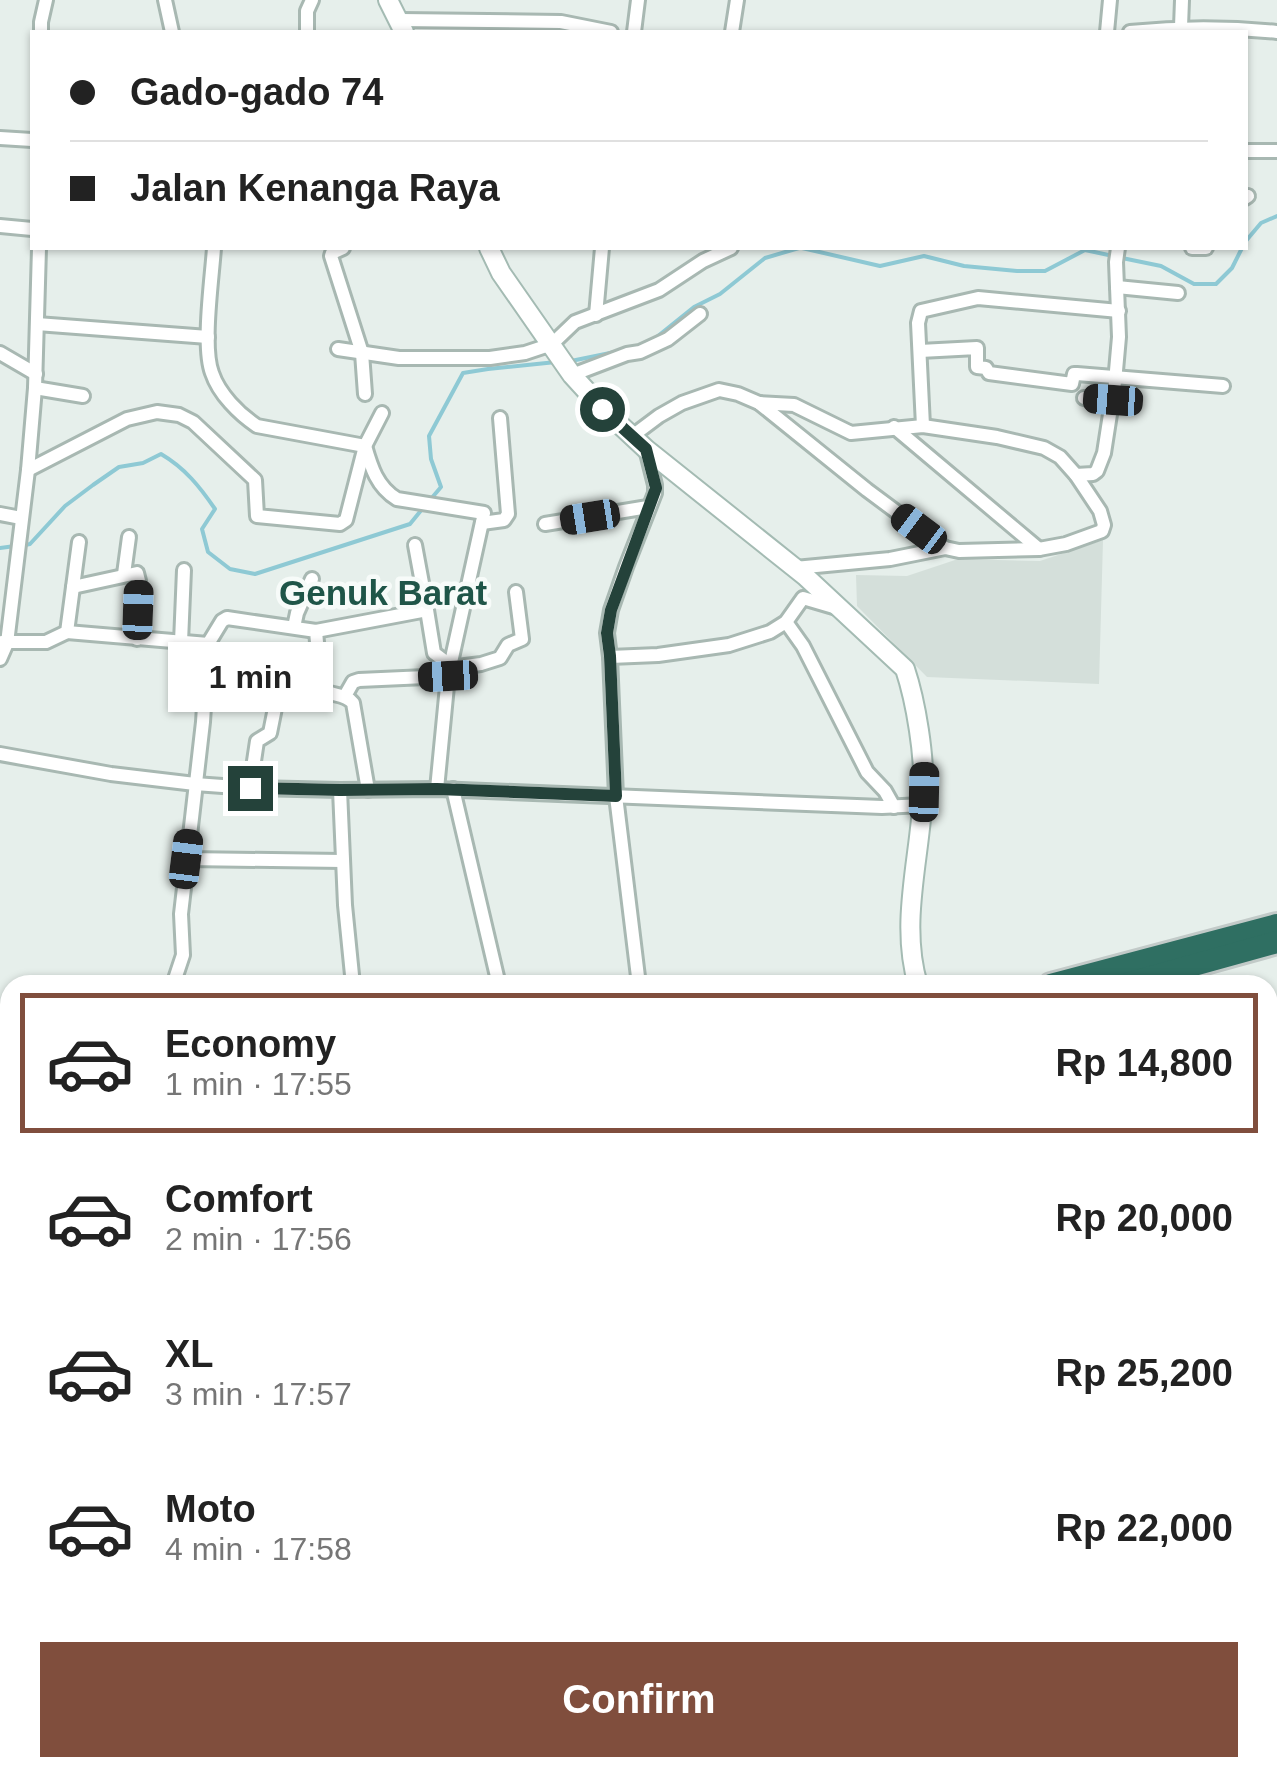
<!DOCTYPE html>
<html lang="en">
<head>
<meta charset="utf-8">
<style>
	:root { --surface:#fff; --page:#f6f6f6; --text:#222; --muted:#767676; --line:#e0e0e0; --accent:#804e3d }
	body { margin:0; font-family:Arial,sans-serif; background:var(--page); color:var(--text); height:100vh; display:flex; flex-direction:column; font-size:38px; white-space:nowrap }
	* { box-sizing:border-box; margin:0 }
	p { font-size:32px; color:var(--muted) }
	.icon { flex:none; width:55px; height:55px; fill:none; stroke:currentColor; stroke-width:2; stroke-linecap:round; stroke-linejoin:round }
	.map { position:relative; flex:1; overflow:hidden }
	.panel { position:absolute; left:0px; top:975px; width:1278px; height:802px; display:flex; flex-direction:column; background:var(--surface); border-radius:30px 30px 0 0; box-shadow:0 2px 8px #0004 }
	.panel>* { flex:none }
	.banner { position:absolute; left:30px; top:30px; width:1218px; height:220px; border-radius:0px; box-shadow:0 2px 8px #0004; display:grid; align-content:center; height:220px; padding:0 40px; background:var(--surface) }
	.end { position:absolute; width:45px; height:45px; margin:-22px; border:12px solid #24423a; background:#fff; box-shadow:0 0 0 5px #fff }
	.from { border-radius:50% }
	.bubble { position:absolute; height:70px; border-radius:0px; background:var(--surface); box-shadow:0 2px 8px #0004; font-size:32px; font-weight:800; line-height:70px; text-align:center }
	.car { position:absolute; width:30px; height:60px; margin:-30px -15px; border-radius:12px; box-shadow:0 0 8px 2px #0007; background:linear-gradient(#222 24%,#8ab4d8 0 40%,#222 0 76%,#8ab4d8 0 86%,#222 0) }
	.banner b { display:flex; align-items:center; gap:35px; height:95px; font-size:38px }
	.banner b+b { border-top:2px solid var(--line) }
	.banner i { width:25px; height:25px; background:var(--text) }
	ul { padding:18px 0 0; list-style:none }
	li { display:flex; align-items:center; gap:30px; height:140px; margin:0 20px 15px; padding:0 20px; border:5px solid transparent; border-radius:0px }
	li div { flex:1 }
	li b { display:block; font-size:38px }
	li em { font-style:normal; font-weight:800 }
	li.active { border-color:var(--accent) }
	li>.icon { width:90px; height:90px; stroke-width:1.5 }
	.cta { display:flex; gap:20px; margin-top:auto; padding:20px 40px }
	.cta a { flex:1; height:115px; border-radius:0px; background:var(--accent); color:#fff; font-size:40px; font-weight:800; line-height:115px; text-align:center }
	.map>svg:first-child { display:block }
	.built { fill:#d4dfda }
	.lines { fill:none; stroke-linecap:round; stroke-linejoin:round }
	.stream { stroke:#8ec9d4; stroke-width:4 }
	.street-casing { stroke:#a8b8b2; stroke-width:18 }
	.secondary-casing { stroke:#a4bbb3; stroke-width:22 }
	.highway-casing { stroke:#c2cac8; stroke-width:28 }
	.street { stroke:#fff; stroke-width:12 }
	.secondary { stroke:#fff; stroke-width:18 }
	.highway { stroke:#2f6f62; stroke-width:22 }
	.route { stroke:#24423a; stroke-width:12 }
	.labels { text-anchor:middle; stroke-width:9; stroke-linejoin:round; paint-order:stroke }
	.quarter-label { font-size:35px; font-weight:bold; fill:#1f5548; stroke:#f7fbf9 }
</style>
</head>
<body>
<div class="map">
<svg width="1277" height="1777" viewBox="0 0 1277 1777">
	<rect width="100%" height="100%" fill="#e6efeb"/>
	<polygon class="built" points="1103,540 1099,684 927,677 857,606 856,575 907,576 958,559 1040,561"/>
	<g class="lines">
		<g class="stream">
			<polyline points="1245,242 1261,223 1277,216"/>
			<polyline points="802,248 880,266 924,256 964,266 1017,271 1045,271 1085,250 1113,256"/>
			<polyline points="1122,258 1161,266 1194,284 1216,284 1232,268 1242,248"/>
			<polyline points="653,340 694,307 720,294 765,258 799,248"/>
			<polyline points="571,361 615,352"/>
			<polyline points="430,500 441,487 431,459 429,436 463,373 488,369 556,362"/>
			<path d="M25,545L30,544L65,506L93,485L119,467L143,463L161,454C185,468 200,487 215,509L202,529L208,552L230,569L255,574L410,524L423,508"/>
			<polyline points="0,548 15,546"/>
			<polyline points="0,1478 10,1472"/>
		</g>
		<defs>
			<g id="street">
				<polyline points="165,0 172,32"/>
				<polyline points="400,20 561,22 611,32"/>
				<polyline points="1181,27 1182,0"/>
				<polyline points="41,32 41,22 46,0"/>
				<polyline points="307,32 307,11 312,0"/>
				<polyline points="634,32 638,0"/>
				<polyline points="732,32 737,0"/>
				<polyline points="1107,32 1110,0"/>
				<path d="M1130,32C1180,27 1227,27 1277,32"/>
				<polyline points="0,138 32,140"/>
				<polyline points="1245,151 1277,151"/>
				<polyline points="1245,198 1248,196"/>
				<polyline points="0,226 32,229"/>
				<path d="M214,248C212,278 202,347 212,373C219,394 239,414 257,426L365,446C371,467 377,487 397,499L484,513L448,676L437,789"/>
				<polyline points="343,248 332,253 331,256 362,353 365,394"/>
				<polyline points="1192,248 1206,248"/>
				<polyline points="1117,287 1178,293"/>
				<polyline points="596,315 602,248"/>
				<polyline points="37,324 208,337"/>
				<polyline points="338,349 399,358 490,358 525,353 552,344 575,322 659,290 703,261 731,248"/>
				<polyline points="920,351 977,348 977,367 986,368 989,373 1072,384 1074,374 1077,374 1223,386"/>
				<polyline points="0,353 36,374"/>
				<polyline points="572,375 627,354 640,352 668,339 700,314"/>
				<polyline points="35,388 83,396"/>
				<polyline points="1084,398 1113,401"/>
				<polyline points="759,403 794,405 851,433 923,426 997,437 1044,448 1060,457 1076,475 1100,511 1104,525 1102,531 1066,544 1039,549 959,551 945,548 890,559 795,568"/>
				<polyline points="923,426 918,323 921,311 978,298 1119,311"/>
				<polyline points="894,427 1039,549"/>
				<polyline points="631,437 659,416 682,403 719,390 738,394 759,403 867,490 945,548"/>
				<polyline points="28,470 127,419 157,412 179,415 193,422 255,480 257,516 340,524 346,520 365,446 382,413"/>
				<polyline points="1076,475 1093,474 1097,471 1104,453 1115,382 1119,337 1116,262 1118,248"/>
				<polyline points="0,514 21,518"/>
				<polyline points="482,523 504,520 508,514 500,418"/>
				<polyline points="545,524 648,507"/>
				<polyline points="124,574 129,537"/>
				<polyline points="73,587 137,573 139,581 137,639"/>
				<polyline points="427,610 434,653 450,665"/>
				<polyline points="786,622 803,646 867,772 885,791 894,807"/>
				<polyline points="294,627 297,613 312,579"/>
				<polyline points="316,631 427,610 415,545"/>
				<polyline points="67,632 208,644 203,722 181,914 183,955 173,985"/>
				<polyline points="2,642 46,642 67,632 79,542"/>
				<polyline points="181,642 184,570"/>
				<path d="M208,644L222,621L227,618L316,631L321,688C330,697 344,692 353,703L368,790"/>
				<polyline points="610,657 658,655 729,645 770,632 786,622 803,598 837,608"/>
				<polyline points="0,659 7,643 28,470 35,388 39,248"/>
				<polyline points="449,668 481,664 500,658 508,645 522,639 516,592"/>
				<polyline points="345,696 353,682 359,680 448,676"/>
				<polyline points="0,754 111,774 195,784 250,788 340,790 437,789 882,807 923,805"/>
				<polyline points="250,788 257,741 270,733 280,683 321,687"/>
				<polyline points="453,789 499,985"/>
				<polyline points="340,790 345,905 353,985"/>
				<polyline points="186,859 343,861"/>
				<polyline points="639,985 616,796 610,657 607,633 611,610 626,567 655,493 655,485 646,449"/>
				<polyline points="1268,1176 1277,1177"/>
				<polyline points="1268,1308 1277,1301"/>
				<polyline points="1268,1361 1277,1358"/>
				<polyline points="1268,1588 1272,1589"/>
				<polyline points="0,1626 10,1627"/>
				<polyline points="1268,1709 1277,1712"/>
				<polyline points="668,1768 671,1777"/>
				<polyline points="1015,1768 1016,1772 1024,1777"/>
				<polyline points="1206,1768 1236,1777"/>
				<polyline points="838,1777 857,1768"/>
				<polyline points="970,1777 971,1768"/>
				<polyline points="1094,1777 1097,1768"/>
			</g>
			<g id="secondary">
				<polyline points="388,0 404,32"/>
				<path d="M489,248L501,273L572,375L603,409L646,449L805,576L905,669C916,702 925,757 923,792C921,855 899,922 918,985"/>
				<polyline points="600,1777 601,1768"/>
			</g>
			<g id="highway">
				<polyline points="1051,985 1277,925"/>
				<polyline points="1122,985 1277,942"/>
				<polyline points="0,1202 10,1203"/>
				<polyline points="0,1219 10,1219"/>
			</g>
		</defs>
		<use href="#street" class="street-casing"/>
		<use href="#secondary" class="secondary-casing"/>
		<use href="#highway" class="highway-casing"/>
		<use href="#street" class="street"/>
		<use href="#secondary" class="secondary"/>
		<use href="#highway" class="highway"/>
	</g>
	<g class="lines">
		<polyline class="route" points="250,788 340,790 437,789 616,796 610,656 607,633 611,610 656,488 646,449 602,409"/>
	</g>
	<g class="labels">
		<g class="quarter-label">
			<text x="383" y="605">Genuk Barat</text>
		</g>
	</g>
</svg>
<i class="end from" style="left:602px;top:409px"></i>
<i class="end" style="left:250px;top:788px"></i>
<div class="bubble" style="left:168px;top:642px;width:165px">1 min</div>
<i class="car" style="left:1113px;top:400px;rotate:274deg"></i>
<i class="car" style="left:590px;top:517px;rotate:261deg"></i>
<i class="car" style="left:919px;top:529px;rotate:307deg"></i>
<i class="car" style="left:138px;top:610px;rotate:2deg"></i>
<i class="car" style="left:448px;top:676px;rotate:267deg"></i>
<i class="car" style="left:924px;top:792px;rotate:1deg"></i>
<i class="car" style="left:186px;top:859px;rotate:7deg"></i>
<div class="banner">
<b><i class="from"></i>Gado-gado 74</b>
<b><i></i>Jalan Kenanga Raya</b>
</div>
<section class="panel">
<ul>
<li class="active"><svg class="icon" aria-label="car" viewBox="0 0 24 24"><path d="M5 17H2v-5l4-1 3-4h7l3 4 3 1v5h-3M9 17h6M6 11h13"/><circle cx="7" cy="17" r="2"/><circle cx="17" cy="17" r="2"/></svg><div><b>Economy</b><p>1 min · 17:55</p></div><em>Rp 14,800</em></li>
<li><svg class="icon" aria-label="car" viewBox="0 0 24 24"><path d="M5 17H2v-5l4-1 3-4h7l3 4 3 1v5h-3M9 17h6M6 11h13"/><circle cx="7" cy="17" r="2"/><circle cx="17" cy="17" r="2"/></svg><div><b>Comfort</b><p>2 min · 17:56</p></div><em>Rp 20,000</em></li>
<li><svg class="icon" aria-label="car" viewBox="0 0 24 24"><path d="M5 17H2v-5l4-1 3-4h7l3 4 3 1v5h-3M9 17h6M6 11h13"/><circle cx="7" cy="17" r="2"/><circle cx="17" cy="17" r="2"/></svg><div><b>XL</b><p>3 min · 17:57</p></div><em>Rp 25,200</em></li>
<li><svg class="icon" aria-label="car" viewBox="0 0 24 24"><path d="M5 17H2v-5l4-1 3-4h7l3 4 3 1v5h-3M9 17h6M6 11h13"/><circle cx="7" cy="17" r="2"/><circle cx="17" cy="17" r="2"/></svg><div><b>Moto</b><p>4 min · 17:58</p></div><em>Rp 22,000</em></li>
</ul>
<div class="cta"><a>Confirm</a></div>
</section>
</div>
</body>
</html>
